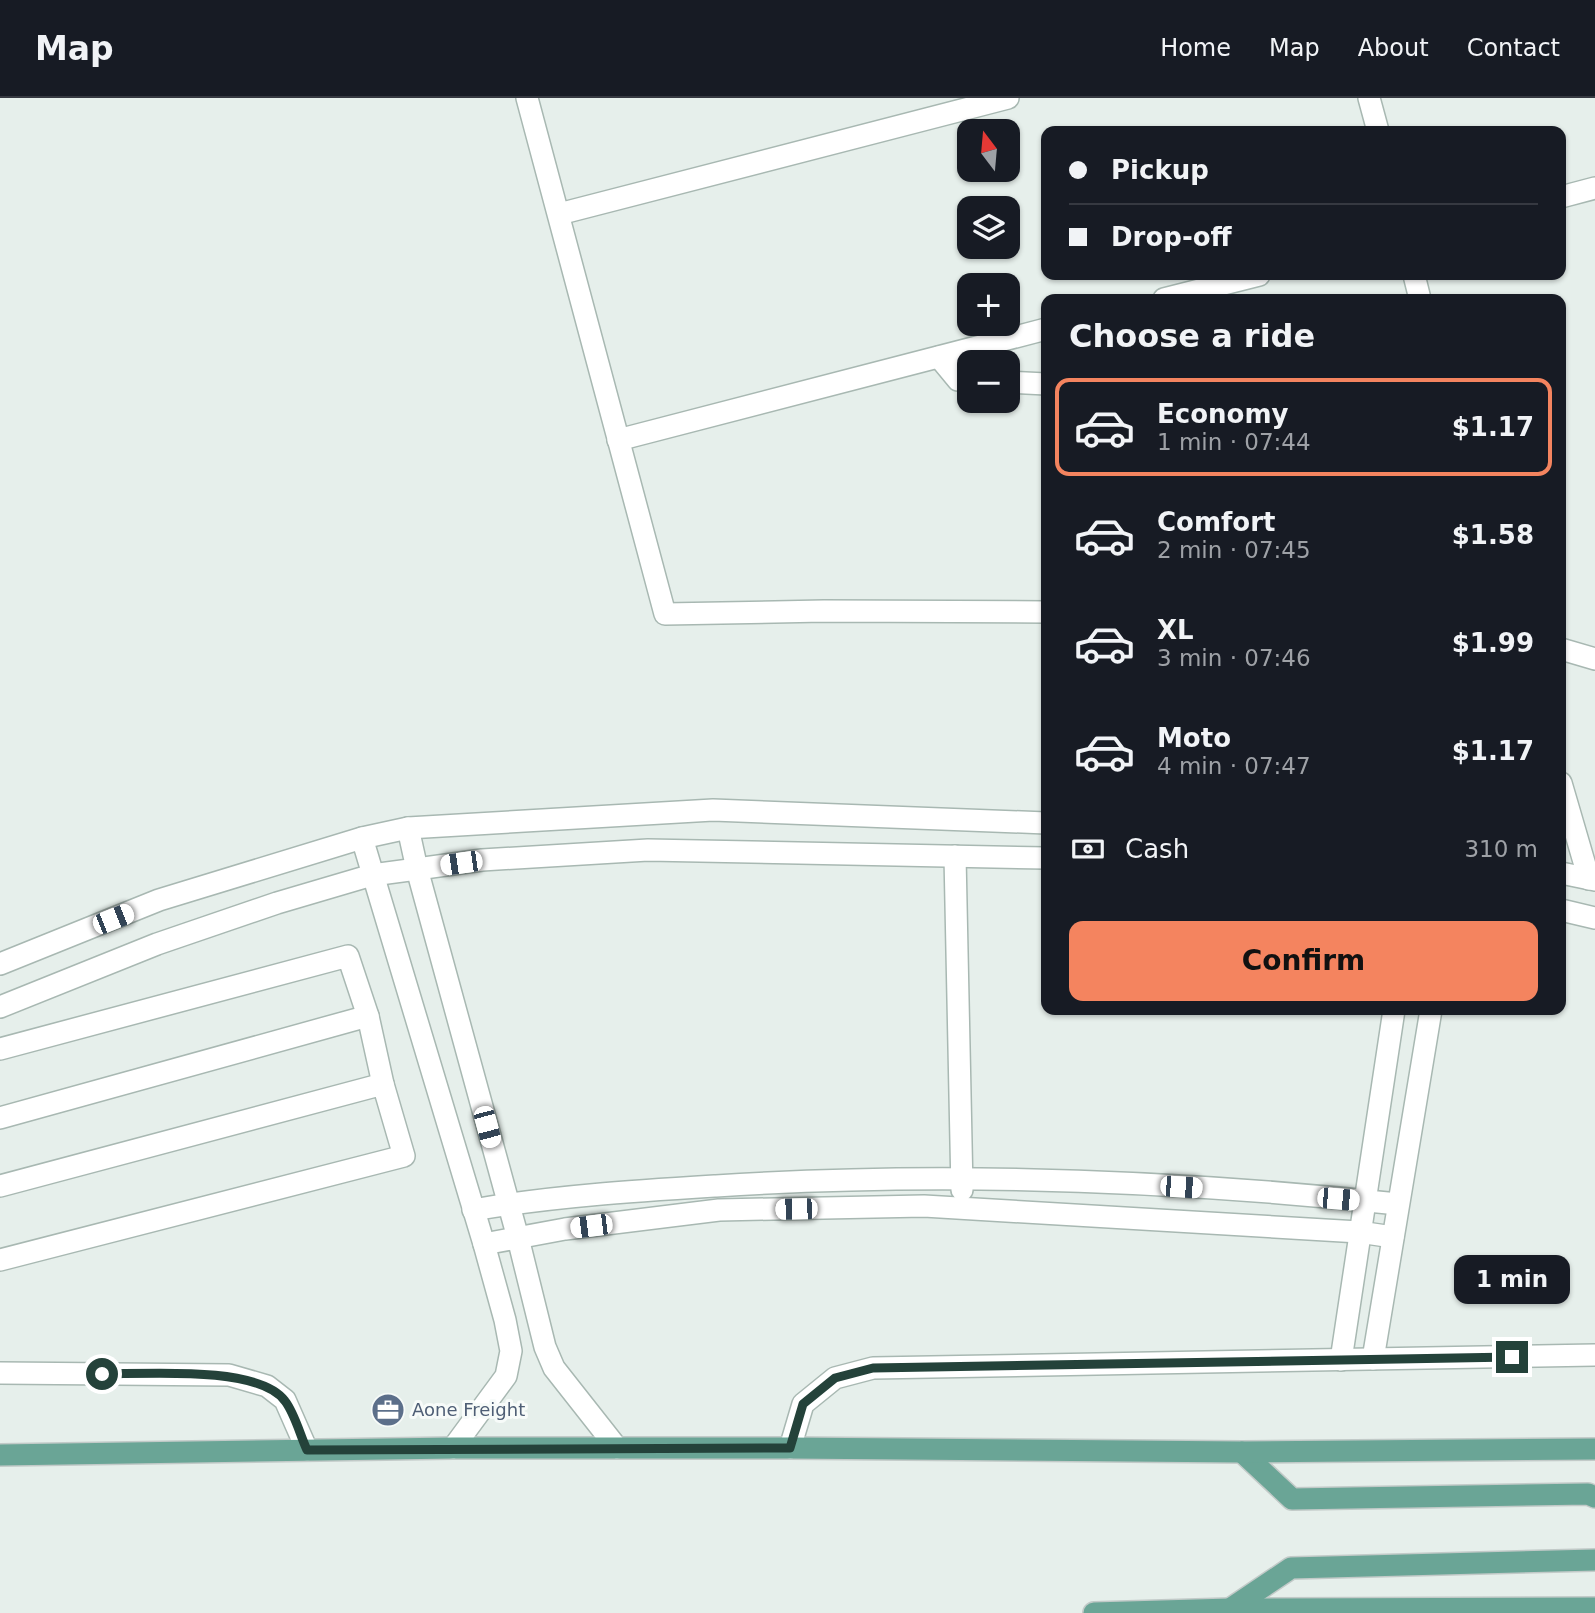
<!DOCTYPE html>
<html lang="en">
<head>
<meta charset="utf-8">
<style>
	:root { --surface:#171b24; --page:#20242c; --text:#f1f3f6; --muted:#9ea1a6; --line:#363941; --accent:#f4845f }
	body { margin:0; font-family:"DejaVu Sans",sans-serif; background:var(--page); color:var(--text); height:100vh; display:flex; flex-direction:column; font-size:26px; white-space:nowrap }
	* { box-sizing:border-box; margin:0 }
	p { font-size:23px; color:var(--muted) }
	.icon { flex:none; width:38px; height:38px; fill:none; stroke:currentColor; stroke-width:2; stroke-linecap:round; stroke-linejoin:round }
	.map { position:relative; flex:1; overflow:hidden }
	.details { position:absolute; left:1041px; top:196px; width:525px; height:721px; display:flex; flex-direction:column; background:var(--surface); border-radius:14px; box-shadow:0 2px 5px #0004 }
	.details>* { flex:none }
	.banner { position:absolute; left:1041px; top:28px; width:525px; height:154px; border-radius:14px; box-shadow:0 2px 5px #0004; display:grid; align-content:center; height:154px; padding:0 28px; background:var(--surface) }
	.needle { width:46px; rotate:344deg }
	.controls { position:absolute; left:957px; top:21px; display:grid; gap:14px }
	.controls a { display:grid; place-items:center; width:63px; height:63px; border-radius:14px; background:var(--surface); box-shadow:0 2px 5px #0004; font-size:35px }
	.end { position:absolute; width:32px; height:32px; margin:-16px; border:9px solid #24423a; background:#fff; box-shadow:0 0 0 4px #fff }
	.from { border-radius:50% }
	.bubble { position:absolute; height:49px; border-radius:14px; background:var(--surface); box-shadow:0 2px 5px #0004; font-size:23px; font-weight:800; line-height:49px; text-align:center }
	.car { position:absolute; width:21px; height:42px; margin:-21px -10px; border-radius:9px; box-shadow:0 0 5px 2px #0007; background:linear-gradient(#fff 24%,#345 0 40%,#fff 0 76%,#345 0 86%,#fff 0) }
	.banner b { display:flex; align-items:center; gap:24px; height:66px; font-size:26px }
	.banner b+b { border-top:2px solid var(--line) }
	.banner i { width:18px; height:18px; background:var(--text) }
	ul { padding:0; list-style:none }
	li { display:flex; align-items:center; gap:21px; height:98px; margin:0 14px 10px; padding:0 14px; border:4px solid transparent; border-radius:14px }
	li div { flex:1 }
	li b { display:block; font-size:26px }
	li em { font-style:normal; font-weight:800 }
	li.active { border-color:var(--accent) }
	li>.icon { width:63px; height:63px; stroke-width:1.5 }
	h2 { padding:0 28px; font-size:32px; line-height:84px }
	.pay { display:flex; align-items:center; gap:18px; height:77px; padding:0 28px; font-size:26px }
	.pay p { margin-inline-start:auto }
	.cta { display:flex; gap:14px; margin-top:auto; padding:14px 28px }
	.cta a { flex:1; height:80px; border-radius:14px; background:var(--accent); color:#111; font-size:28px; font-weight:800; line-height:80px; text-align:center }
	header { display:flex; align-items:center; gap:42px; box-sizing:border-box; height:98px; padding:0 35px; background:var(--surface); border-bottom:2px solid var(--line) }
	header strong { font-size:33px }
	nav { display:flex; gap:38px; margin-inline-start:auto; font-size:24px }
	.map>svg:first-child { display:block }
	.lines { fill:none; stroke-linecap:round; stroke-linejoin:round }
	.minor-casing { stroke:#a8b8b2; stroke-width:24 }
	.major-casing { stroke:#c2cac8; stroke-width:24 }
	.minor { stroke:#fff; stroke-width:21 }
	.major { stroke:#6aa596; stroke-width:21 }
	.route { stroke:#24423a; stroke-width:9 }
	.labels { text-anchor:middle; stroke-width:6; stroke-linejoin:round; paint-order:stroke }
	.service-label { font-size:18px; fill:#4e5e75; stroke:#f7fbf9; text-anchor:start }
</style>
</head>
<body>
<header>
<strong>Map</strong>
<nav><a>Home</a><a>Map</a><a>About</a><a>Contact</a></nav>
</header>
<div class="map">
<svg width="1595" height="1515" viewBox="0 0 1595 1515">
	<rect width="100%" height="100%" fill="#e6efeb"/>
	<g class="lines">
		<defs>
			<g id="minor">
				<polyline points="527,0 665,516 824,513 1046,514"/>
				<polyline points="1369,0 1378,33"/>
				<polyline points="1561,99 1595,90"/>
				<polyline points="559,116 1008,0"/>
				<polyline points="1414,177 1420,201"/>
				<polyline points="1164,201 1259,177"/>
				<polyline points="939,259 958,282 970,282"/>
				<polyline points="1008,284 1046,286"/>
				<polyline points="618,342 1046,231"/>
				<polyline points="1561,551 1595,561"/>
				<polyline points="1561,685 1589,781"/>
				<polyline points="408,730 417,771 518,1140 545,1249 554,1270 617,1350"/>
				<polyline points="362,740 484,1146 505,1222 511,1253 506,1278 453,1350"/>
				<polyline points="955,758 962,1092"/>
				<polyline points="1561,775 1595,782"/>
				<polyline points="1561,812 1595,820"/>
				<polyline points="0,866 159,802 362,740 408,730 713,712 1046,725"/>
				<polyline points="0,909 157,846 277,805 372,777 417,771 482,762 648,752 1046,760"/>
				<polyline points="0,951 348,858 368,918"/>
				<polyline points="0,1020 368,918 383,986"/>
				<polyline points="0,1088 383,986 404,1058 0,1162"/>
				<path d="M473,1112C553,1098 635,1093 716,1088C944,1073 1171,1082 1398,1106"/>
				<polyline points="484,1146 565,1131 719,1112 924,1108 1359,1134 1393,1139"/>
				<polyline points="1373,1261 1431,912"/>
				<polyline points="1341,1262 1394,912"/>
				<polyline points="0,1275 229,1277 267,1288 285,1302 307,1352"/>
				<polyline points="790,1350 803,1306 835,1280 873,1270 1595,1257"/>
			</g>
			<g id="major">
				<polyline points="1242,1354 1292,1401 1588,1396 1595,1399"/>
				<polyline points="0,1357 453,1350 790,1350 1242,1354 1595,1351"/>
				<polyline points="1230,1511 1291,1470 1595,1462"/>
				<polyline points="1094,1515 1230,1511 1595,1510"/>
			</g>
		</defs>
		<use href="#minor" class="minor-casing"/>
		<use href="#major" class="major-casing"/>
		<use href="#minor" class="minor"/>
		<use href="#major" class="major"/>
	</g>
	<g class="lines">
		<path class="route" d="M102,1276C144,1276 259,1267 285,1303C295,1316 300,1337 307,1352L790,1350L803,1306L835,1280L873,1270L1512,1259"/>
	</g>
	<defs>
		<symbol id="office-disc" viewBox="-11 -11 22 22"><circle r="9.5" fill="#5c6f8a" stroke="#f7fbf9"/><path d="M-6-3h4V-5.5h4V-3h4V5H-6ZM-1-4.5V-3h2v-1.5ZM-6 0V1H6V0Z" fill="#fff"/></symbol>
	</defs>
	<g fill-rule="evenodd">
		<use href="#office-disc" x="369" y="1293" width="38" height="38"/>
	</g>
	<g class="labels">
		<g class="service-label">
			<text x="412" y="1318">Aone Freight</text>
		</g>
	</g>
</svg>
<div class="controls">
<a><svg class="needle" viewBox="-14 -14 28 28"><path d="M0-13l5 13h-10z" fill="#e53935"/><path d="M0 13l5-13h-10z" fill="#9ea1a6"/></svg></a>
<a><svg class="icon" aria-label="layers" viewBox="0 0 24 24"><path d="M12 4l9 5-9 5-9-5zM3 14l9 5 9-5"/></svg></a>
<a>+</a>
<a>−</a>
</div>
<i class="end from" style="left:102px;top:1276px"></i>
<i class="end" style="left:1512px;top:1259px"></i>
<div class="bubble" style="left:1454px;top:1157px;width:116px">1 min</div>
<i class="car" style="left:461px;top:765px;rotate:262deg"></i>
<i class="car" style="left:113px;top:821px;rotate:68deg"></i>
<i class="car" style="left:487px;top:1029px;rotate:165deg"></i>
<i class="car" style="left:1181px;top:1089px;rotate:94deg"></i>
<i class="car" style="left:1338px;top:1101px;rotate:95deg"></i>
<i class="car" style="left:796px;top:1111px;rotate:269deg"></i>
<i class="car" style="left:591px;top:1128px;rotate:263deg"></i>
<div class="banner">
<b><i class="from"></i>Pickup</b>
<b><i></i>Drop-off</b>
</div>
<section class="details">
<h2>Choose a ride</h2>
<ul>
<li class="active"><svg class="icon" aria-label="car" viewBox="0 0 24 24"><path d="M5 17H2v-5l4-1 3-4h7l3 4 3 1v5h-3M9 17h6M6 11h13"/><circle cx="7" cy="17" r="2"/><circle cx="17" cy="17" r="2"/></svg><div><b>Economy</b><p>1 min · 07:44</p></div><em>$1.17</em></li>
<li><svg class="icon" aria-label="car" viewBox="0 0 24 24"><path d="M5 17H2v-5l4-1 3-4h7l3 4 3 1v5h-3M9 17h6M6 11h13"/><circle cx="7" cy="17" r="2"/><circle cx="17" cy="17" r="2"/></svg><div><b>Comfort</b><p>2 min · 07:45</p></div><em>$1.58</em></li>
<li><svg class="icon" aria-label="car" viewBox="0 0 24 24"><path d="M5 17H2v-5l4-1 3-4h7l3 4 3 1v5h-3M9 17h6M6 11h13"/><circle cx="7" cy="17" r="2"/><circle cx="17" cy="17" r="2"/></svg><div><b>XL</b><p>3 min · 07:46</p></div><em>$1.99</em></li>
<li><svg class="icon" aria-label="car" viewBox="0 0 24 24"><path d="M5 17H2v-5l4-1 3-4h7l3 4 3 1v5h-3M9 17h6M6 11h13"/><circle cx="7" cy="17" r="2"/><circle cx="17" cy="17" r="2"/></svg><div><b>Moto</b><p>4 min · 07:47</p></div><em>$1.17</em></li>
</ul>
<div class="pay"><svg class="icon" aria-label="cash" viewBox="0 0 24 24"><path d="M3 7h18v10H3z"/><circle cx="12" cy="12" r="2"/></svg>Cash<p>310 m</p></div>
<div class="cta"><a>Confirm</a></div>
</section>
</div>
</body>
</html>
